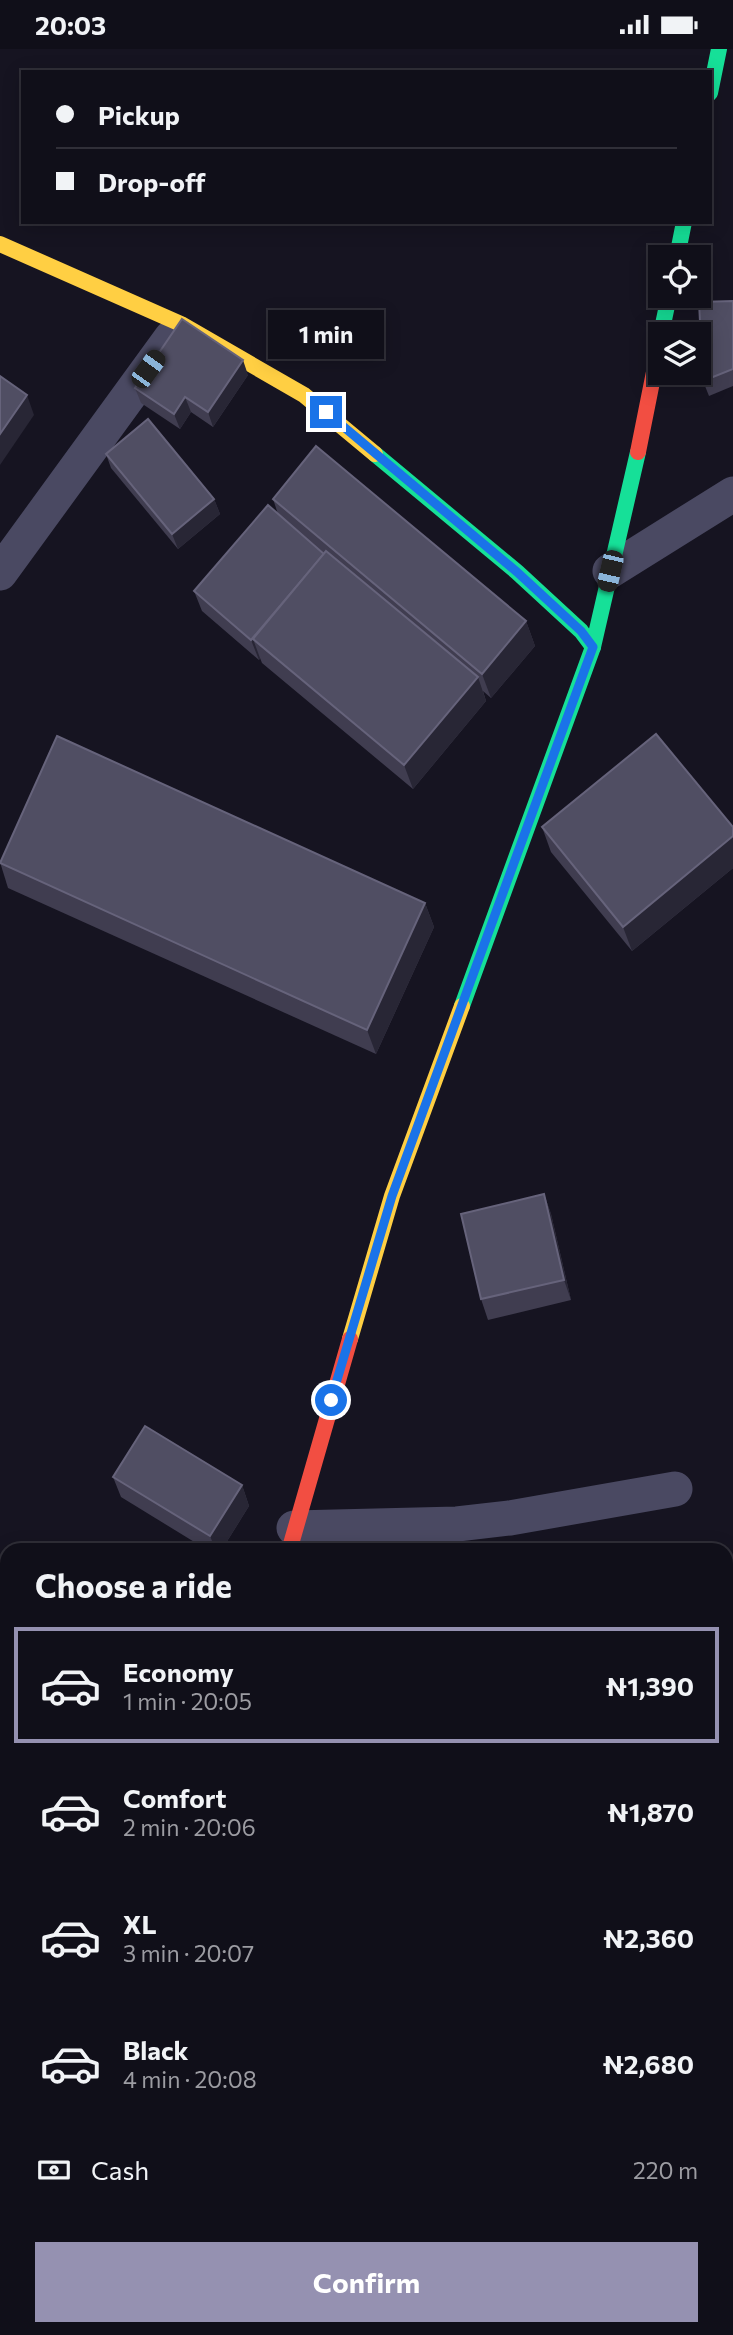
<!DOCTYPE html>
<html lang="en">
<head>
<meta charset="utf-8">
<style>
	:root { --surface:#100f19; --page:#191822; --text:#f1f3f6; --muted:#9c9ca2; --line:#302f38; --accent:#9591b1 }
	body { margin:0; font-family:Commissioner,sans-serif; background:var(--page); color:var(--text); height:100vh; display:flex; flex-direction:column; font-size:26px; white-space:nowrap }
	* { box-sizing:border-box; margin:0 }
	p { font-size:23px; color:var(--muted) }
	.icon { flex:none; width:38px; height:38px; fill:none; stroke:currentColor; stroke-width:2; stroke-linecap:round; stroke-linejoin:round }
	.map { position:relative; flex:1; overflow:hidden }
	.panel { position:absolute; left:0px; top:1494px; width:733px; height:793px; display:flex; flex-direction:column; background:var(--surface); border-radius:21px 21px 0 0; box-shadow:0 4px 18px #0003,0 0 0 2px var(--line) }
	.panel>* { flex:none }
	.banner { position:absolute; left:21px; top:21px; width:691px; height:154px; border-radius:0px; box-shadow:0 4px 18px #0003,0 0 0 2px var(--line); display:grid; align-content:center; height:154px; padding:0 35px; background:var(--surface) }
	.controls { position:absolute; left:648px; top:196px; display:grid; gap:14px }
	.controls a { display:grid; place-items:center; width:63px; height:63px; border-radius:0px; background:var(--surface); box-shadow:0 4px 18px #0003,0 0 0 2px var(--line); font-size:35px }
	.end { position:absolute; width:32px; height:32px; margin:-16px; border:9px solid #1a73e8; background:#fff; box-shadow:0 0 0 4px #fff }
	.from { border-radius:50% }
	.bubble { position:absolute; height:49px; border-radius:0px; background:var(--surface); box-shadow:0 4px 18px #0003,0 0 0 2px var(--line); font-size:23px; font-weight:700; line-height:49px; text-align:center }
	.car { position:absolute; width:21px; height:42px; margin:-21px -10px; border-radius:9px; box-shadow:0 0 5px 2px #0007; background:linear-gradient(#222 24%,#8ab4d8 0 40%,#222 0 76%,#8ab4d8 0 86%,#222 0) }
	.banner b { display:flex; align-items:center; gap:24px; height:66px; font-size:26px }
	.banner b+b { border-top:2px solid var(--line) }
	.banner i { width:18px; height:18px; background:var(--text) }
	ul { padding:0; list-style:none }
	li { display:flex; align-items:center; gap:21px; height:116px; margin:0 14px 10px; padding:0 21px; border:4px solid transparent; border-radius:0px }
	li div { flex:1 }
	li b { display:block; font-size:26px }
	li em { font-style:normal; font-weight:700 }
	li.on { border-color:var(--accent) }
	li>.icon { width:63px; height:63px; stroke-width:1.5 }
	h2 { padding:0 35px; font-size:32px; line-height:84px }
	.pay { display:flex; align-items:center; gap:18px; height:77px; padding:0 35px; font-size:26px }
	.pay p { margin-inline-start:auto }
	.action { display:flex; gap:14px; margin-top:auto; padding:14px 35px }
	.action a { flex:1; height:80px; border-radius:0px; background:var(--accent); color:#fff; font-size:28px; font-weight:700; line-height:80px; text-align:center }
	.status { display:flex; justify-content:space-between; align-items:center; height:49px; padding:0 35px; background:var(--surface); direction:ltr }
	.status svg { height:19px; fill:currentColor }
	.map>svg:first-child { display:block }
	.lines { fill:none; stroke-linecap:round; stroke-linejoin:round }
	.street { stroke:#4a4962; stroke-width:35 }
	.fast { stroke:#16e098; stroke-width:16 }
	.slow { stroke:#ffcf43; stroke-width:16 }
	.jam { stroke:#f24e42; stroke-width:16 }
	.wall { fill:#403d50 }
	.shaded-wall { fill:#282635 }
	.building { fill:#504e63; stroke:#66637b; stroke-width:2 }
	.route { stroke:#1a73e8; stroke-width:9 }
</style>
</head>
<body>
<div class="status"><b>20:03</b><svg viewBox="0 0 49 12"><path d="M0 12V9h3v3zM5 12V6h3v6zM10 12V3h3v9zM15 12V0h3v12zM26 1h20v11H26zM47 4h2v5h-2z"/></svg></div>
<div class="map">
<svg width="733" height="2286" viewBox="0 0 733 2286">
	<rect width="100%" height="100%" fill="#161421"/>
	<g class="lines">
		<g class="street">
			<polyline points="610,522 733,445"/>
			<polyline points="0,524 171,289"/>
			<polyline points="294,1479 457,1475 510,1469 675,1440"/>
			<polyline points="726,2100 733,2097"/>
			<polyline points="0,2275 10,2286"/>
		</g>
		<g class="fast">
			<polyline points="710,44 719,0"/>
			<polyline points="677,208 684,173"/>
			<polyline points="661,285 669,247"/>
			<polyline points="375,405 517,523 581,582 593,598"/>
			<polyline points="462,957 593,598 638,403"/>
			<polyline points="228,2280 230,2286"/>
		</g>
		<g class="slow">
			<polyline points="0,195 181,275 304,346 375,405"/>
			<polyline points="350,1290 392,1147 462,957"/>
		</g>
		<g class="jam">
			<polyline points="638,403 660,293"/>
			<polyline points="289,1502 350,1290"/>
		</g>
	</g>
	<g class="wall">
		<polygon points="733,252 733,337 709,347 703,332"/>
		<polygon points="248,326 213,378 191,363 180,380 141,354 135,339"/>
		<polygon points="106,405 214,450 220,465 178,500 111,419"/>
		<polygon points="273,450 526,572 535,597 491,649 483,642 486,652 413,740 262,614 260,609 259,611 202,562 194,542 278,465"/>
		<polygon points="542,778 733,778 733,819 632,902 551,803"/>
		<polygon points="0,813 425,854 434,878 376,1005 8,839"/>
		<polygon points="544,1145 551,1165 571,1251 488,1271 481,1250"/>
		<polygon points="113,1428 242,1436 249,1457 221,1502 209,1502 121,1448"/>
		<polygon points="7,1567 7,1622 0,1616 0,1576"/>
	</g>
	<g class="shaded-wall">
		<polygon points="243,311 248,326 213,378 208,363"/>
		<polygon points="27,346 34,366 0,416 0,385"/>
		<polygon points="185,348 191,363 180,380 174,365"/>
		<polygon points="214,450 220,465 178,500 172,485"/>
		<polygon points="325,505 253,590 260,609 259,611 251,591"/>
		<polygon points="526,572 535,597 491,649 482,625"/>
		<polygon points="478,628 486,652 413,740 404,716"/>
		<polygon points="733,787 733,819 632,902 623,878"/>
		<polygon points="425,854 434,878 376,1005 367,981"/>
		<polygon points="544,1145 551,1165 571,1251 564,1231"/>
		<polygon points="242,1436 249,1457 221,1502 216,1502 210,1487"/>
	</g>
	<g class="building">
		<polygon points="733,252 733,320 703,332 699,253"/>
		<polygon points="182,270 243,311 208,363 185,348 174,365 135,339"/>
		<polygon points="0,327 27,346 0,385"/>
		<polygon points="148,370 214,450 172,485 106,405"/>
		<polygon points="316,397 526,572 482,625 273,450"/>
		<polygon points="268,456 324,505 251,591 194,542"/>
		<polygon points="326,502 478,628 404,716 253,590"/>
		<polygon points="656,685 733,778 733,787 623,878 542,778"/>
		<polygon points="57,687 425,854 367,981 0,814"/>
		<polygon points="544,1145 564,1231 481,1250 461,1165"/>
		<polygon points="145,1377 242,1436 210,1487 113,1428"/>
		<polygon points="7,1567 7,1607 0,1602 0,1576"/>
	</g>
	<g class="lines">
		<polyline class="route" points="326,363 517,523 581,582 593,598 392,1147 331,1351"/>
	</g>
</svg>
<div class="controls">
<a><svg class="icon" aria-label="locate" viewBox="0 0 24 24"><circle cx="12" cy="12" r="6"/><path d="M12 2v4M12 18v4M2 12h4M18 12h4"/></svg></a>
<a><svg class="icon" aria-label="layers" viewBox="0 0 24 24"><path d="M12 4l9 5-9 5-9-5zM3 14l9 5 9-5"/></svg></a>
</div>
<i class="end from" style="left:331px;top:1351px"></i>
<i class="end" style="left:326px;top:363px"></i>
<div class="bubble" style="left:268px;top:261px;width:116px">1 min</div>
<i class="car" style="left:148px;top:320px;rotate:36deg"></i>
<i class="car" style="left:610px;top:522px;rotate:193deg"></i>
<div class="banner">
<b><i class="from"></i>Pickup</b>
<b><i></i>Drop-off</b>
</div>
<section class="panel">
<h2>Choose a ride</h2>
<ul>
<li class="on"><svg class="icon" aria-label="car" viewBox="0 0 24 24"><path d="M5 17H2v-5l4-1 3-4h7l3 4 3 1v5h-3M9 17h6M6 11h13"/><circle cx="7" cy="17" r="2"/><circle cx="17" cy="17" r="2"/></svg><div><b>Economy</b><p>1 min · 20:05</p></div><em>₦1,390</em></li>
<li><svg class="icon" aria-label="car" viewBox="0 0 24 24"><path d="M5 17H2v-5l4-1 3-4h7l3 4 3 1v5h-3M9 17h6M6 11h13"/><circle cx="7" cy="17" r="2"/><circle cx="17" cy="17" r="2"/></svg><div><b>Comfort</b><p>2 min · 20:06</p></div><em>₦1,870</em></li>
<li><svg class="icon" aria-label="car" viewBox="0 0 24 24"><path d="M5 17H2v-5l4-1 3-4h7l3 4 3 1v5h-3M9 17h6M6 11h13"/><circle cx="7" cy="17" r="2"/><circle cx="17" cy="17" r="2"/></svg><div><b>XL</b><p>3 min · 20:07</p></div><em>₦2,360</em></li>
<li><svg class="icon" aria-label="car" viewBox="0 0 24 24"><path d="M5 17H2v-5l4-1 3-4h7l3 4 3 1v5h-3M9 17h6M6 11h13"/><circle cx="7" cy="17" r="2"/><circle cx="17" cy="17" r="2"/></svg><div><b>Black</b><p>4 min · 20:08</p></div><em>₦2,680</em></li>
</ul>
<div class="pay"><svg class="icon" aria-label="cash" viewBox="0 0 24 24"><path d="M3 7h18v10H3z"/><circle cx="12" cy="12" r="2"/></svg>Cash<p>220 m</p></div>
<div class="action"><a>Confirm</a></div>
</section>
</div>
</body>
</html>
